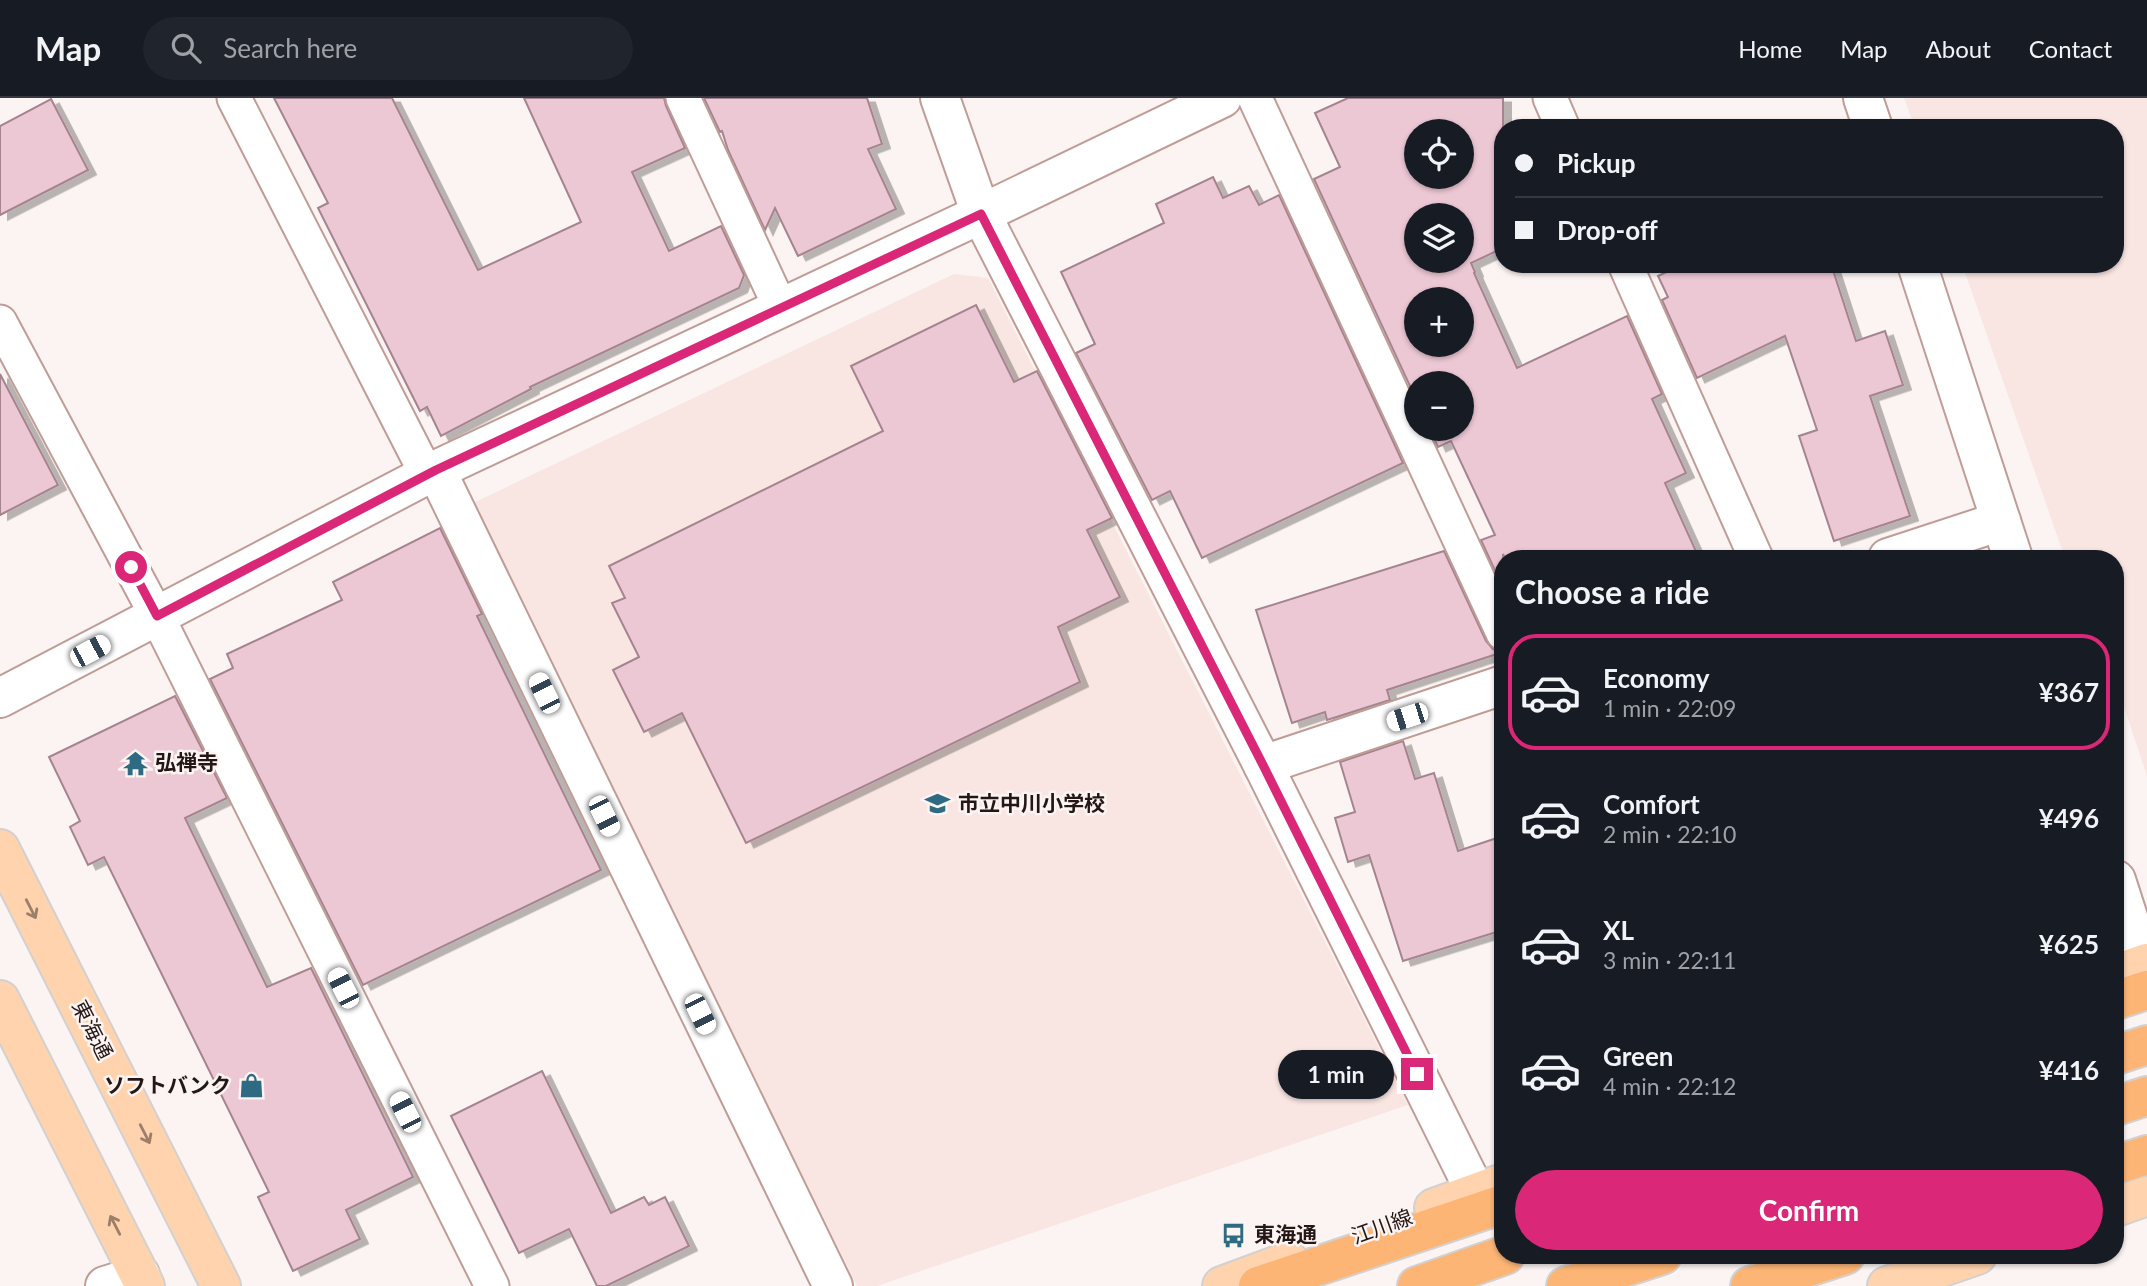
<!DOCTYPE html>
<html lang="en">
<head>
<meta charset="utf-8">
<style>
	:root { --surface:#171b24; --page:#20242c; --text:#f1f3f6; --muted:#9ea1a6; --line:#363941; --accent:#db2777 }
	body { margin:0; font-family:Lato,"Noto Sans JP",sans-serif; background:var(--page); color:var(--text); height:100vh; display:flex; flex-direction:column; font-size:26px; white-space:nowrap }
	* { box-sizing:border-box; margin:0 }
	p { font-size:23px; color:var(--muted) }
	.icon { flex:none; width:38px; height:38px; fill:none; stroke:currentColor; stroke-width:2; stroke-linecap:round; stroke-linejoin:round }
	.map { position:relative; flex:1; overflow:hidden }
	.sheet { position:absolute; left:1494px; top:452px; width:630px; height:714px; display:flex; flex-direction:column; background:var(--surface); border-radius:28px; box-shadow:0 2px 5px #0004 }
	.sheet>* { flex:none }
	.guide { position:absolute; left:1494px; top:21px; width:630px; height:154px; border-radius:28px; box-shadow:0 2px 5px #0004; display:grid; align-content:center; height:154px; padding:0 21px; background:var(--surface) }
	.fabs { position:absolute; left:1404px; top:21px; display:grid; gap:14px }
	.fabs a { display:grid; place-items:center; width:70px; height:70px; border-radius:50%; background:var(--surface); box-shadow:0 2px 5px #0004; font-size:35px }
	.end { position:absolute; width:32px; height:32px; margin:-16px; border:9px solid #db2777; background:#fff; box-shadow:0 0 0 4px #fff }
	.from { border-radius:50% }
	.bubble { position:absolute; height:49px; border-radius:24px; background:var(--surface); box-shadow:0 2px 5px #0004; font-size:23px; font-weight:700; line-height:49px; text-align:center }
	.car { position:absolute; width:21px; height:42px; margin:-21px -10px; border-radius:9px; box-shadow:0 0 5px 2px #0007; background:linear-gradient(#fff 24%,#345 0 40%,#fff 0 76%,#345 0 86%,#fff 0) }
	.guide b { display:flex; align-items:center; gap:24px; height:66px; font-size:26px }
	.guide b+b { border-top:2px solid var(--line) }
	.guide i { width:18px; height:18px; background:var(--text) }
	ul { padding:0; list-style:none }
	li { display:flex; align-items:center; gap:21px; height:116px; margin:0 14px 10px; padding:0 7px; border:4px solid transparent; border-radius:28px }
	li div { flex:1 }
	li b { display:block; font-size:26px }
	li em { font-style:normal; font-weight:700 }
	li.selected { border-color:var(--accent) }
	li>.icon { width:63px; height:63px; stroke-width:1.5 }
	h2 { padding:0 21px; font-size:32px; line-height:84px }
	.primary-button { display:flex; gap:14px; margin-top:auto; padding:14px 21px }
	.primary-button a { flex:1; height:80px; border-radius:42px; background:var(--accent); color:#fff; font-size:28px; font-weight:700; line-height:80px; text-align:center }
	header { display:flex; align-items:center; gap:42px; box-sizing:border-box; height:98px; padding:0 35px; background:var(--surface); border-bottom:2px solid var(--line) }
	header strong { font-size:33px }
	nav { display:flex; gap:38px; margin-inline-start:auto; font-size:24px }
	.search { width:490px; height:63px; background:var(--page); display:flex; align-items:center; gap:18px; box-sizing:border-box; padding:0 24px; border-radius:38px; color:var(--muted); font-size:26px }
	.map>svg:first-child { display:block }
	.built { fill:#f9e6e2 }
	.building { fill:#ecc7d4; stroke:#a58490; stroke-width:2; fill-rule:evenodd; filter:url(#shadow) }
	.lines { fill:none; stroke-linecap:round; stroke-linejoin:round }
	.service-casing { stroke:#c09c97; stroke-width:37 }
	.minor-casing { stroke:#c09c97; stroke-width:42 }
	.primary-casing { stroke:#d3d1d0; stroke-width:42 }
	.motorway-casing { stroke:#d3d1d0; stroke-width:42 }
	.service { stroke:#fff; stroke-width:33 }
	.minor { stroke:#fff; stroke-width:38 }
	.primary { stroke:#fed3ad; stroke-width:38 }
	.motorway { stroke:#fdb576; stroke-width:38 }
	.oneway { stroke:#9c7e69 }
	.route { stroke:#db2777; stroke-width:9 }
	.labels { text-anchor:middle; stroke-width:5; stroke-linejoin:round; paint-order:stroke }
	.poi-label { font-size:21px; font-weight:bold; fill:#241715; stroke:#fbf4f2; text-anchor:start }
	.street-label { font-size:21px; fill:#241715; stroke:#fbf4f2 }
</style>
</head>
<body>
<header>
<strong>Map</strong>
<div class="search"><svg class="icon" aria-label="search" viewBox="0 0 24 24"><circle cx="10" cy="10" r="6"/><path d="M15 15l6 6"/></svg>Search here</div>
<nav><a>Home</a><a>Map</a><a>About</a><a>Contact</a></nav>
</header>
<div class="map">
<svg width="2147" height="1188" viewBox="0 0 2147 1188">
	<defs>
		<filter id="shadow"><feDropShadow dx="8" dy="4.5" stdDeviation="0" flood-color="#0004"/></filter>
	</defs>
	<rect width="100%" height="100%" fill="#fbf4f2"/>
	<g class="built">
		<polygon points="1904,0 2147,0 2147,678 2116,585 2116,460 2065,460 1962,166 2116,166 2116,30 1915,30"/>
		<polygon points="954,176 988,180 1408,1007 877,1188 857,1188 473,405"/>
	</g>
	<g class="building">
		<polygon points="274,0 392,0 478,172 581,124 524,0 664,0 666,8 685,50 632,74 669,153 721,128 744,177 739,190 530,289 531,291 441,338 427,309 420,313 318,110 328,105"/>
		<polygon points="704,0 867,0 882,46 868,51 896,111 798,158 775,110 765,132 728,52 722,33 720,34"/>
		<path d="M1348,0H1503V150L1471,165L1475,174L1474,175L1517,270L1627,218L1662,296L1652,301L1686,375L1665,385L1699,460H1505L1503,456V490L1481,442L1495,437L1451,343L1438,349L1430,331H1461V285H1416V301L1314,81L1340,69L1315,15ZM1416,33H1461V79H1416ZM1416,117H1461V163H1416ZM1416,201H1461V247H1416Z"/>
		<polygon points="51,1 88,72 0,117 0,28"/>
		<polygon points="1213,79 1223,100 1249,88 1259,107 1279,97 1403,365 1202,460 1170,393 1152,402 1076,255 1095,246 1061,174 1164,125 1156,106"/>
		<polygon points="1683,166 1831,166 1856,243 1885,233 1903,287 1870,298 1910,418 1834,443 1799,338 1817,332 1785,238 1697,280 1662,202 1668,199 1658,178"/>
		<polygon points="976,207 1014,284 1037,273 1112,420 1087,432 1120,499 1058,529 1080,584 746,745 682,615 644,634 613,572 639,559 612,505 625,500 609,468 883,333 851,268"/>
		<polygon points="0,276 58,387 0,417"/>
		<polygon points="440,430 482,516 477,518 601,772 363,887 210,581 233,570 227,556 342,502 333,484"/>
		<polygon points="1444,453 1486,543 1493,551 1503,554 1387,592 1390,602 1327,622 1325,614 1292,625 1256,512"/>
		<polygon points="175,598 227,700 185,720 267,889 311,870 413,1079 346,1112 360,1141 293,1173 258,1099 269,1094 104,759 88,767 70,729 80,723 49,659"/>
		<polygon points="1403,643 1415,681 1434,675 1458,753 1503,738 1503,832 1403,863 1369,757 1348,764 1335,720 1355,714 1340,664"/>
		<polygon points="542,973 611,1115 644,1099 649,1107 665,1099 689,1148 606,1188 597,1188 569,1131 519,1155 451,1018"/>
	</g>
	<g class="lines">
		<defs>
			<g id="service">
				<polyline points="234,0 427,377"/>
				<polyline points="683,0 781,211"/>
				<polyline points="1255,0 1503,535"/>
				<polyline points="1550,0 1563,30"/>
				<polyline points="1625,166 1756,460"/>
				<polyline points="0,224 157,518 492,1188"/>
			</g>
			<g id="minor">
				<polyline points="940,0 981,116 1263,667 1476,1095"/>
				<polyline points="1863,0 1873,30"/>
				<polyline points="1917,166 2013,460"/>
				<polyline points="436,372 833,1188"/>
				<polyline points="1888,460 2001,423"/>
				<polyline points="0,600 436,372 981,116 1222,0"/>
				<polyline points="1263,667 1503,587"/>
				<polyline points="2116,782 2143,866"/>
				<polyline points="105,1188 140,1177"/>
			</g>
			<g id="primary">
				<polyline points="0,751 221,1188"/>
				<polyline points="2116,876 2147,865"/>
				<polyline points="0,902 145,1188"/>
				<polyline points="2116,1109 2147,1098"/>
				<polyline points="1434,1110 1503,1085"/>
				<polyline points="1222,1188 1289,1163"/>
				<polyline points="1887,1188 1977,1157"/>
			</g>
			<g id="motorway">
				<polyline points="2116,902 2147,892"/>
				<polyline points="2116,957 2147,947"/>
				<polyline points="2116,1008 2147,998"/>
				<polyline points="2116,1067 2147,1057"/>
				<polyline points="1258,1188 1503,1106"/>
				<polyline points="1417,1188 1505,1157"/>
				<polyline points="1566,1188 1662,1157"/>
				<polyline points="1750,1188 1845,1157"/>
			</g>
		</defs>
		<use href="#service" class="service-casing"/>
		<use href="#minor" class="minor-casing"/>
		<use href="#primary" class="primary-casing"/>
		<use href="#motorway" class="motorway-casing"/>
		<use href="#service" class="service"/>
		<use href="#minor" class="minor"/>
		<use href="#primary" class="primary"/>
		<use href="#motorway" class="motorway"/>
	</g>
	<defs><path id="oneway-shaft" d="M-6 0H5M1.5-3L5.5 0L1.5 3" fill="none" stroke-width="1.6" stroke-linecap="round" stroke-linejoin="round" transform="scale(1.75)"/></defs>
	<g class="oneway">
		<use href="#oneway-shaft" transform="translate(31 811) rotate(63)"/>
		<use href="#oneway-shaft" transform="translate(145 1036) rotate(63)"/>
		<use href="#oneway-shaft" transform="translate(115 1127) rotate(-117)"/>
	</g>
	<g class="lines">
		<polyline class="route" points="131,469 157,518 436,372 981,116 1263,667 1417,976"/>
	</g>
	<defs>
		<symbol id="temple-bare" viewBox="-9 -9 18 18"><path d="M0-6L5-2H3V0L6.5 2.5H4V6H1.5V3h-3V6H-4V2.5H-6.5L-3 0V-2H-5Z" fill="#2e6a81" stroke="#fbf4f2" stroke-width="2.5" paint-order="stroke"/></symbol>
		<symbol id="school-bare" viewBox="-9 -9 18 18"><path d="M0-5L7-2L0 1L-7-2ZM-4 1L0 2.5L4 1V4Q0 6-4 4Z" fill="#2e6a81" stroke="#fbf4f2" stroke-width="2.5" paint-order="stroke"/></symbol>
		<symbol id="shop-bare" viewBox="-9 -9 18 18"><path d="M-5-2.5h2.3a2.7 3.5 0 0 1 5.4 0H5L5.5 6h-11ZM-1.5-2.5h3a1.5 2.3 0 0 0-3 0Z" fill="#2e6a81" stroke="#fbf4f2" stroke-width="2.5" paint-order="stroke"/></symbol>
		<symbol id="bus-bare" viewBox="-9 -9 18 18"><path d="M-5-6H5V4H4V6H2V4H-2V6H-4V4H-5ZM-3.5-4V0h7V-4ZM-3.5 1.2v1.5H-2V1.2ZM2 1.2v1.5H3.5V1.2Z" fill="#2e6a81" stroke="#fbf4f2" stroke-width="2.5" paint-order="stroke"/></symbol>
	</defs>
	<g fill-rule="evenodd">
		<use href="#temple-bare" x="118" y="648" width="35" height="35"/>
		<use href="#school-bare" x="920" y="688" width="35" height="35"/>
		<use href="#shop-bare" x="234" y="970" width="35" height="35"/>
		<use href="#bus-bare" x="1216" y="1120" width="35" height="35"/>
	</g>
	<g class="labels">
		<g class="poi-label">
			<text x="155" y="672">弘禅寺</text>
			<text x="958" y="713">市立中川小学校</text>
			<text x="231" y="995" text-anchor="end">ソフトバンク</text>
			<text x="1254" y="1144">東海通</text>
		</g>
		<g class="street-label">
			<text transform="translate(92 932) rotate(63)" y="7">東海通</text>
			<text transform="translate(1382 1129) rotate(-20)" y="7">江川線</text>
		</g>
	</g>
</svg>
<div class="fabs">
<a><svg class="icon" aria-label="locate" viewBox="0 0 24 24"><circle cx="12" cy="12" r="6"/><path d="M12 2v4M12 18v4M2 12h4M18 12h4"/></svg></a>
<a><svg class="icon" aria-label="layers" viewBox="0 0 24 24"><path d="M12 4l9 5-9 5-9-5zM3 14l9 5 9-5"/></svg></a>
<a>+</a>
<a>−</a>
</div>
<i class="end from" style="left:131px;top:469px"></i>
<i class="end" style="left:1417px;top:976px"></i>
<div class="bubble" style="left:1278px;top:952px;width:116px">1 min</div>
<i class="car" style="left:90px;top:553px;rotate:62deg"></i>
<i class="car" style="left:544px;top:595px;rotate:334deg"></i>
<i class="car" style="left:1407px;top:619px;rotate:252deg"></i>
<i class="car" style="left:604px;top:718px;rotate:154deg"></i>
<i class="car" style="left:343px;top:890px;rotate:333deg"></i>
<i class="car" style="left:700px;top:916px;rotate:154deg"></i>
<i class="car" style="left:405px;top:1014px;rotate:333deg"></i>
<div class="guide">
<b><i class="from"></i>Pickup</b>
<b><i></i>Drop-off</b>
</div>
<section class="sheet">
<h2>Choose a ride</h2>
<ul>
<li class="selected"><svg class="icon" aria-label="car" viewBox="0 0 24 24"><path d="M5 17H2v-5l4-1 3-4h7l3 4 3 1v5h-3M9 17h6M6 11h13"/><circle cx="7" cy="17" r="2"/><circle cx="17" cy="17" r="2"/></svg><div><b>Economy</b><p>1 min · 22:09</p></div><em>¥367</em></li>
<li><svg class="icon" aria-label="car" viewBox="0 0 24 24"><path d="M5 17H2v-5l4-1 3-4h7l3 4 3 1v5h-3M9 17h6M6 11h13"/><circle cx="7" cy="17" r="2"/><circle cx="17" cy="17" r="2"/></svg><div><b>Comfort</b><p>2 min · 22:10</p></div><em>¥496</em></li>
<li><svg class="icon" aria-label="car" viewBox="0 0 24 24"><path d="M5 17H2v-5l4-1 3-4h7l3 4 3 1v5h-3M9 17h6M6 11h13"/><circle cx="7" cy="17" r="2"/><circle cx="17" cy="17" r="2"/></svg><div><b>XL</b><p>3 min · 22:11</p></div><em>¥625</em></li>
<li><svg class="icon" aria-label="car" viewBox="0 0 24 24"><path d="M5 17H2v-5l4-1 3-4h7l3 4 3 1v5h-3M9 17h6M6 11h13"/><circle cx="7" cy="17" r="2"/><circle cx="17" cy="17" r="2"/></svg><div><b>Green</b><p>4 min · 22:12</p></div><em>¥416</em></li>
</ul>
<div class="primary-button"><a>Confirm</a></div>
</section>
</div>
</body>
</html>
